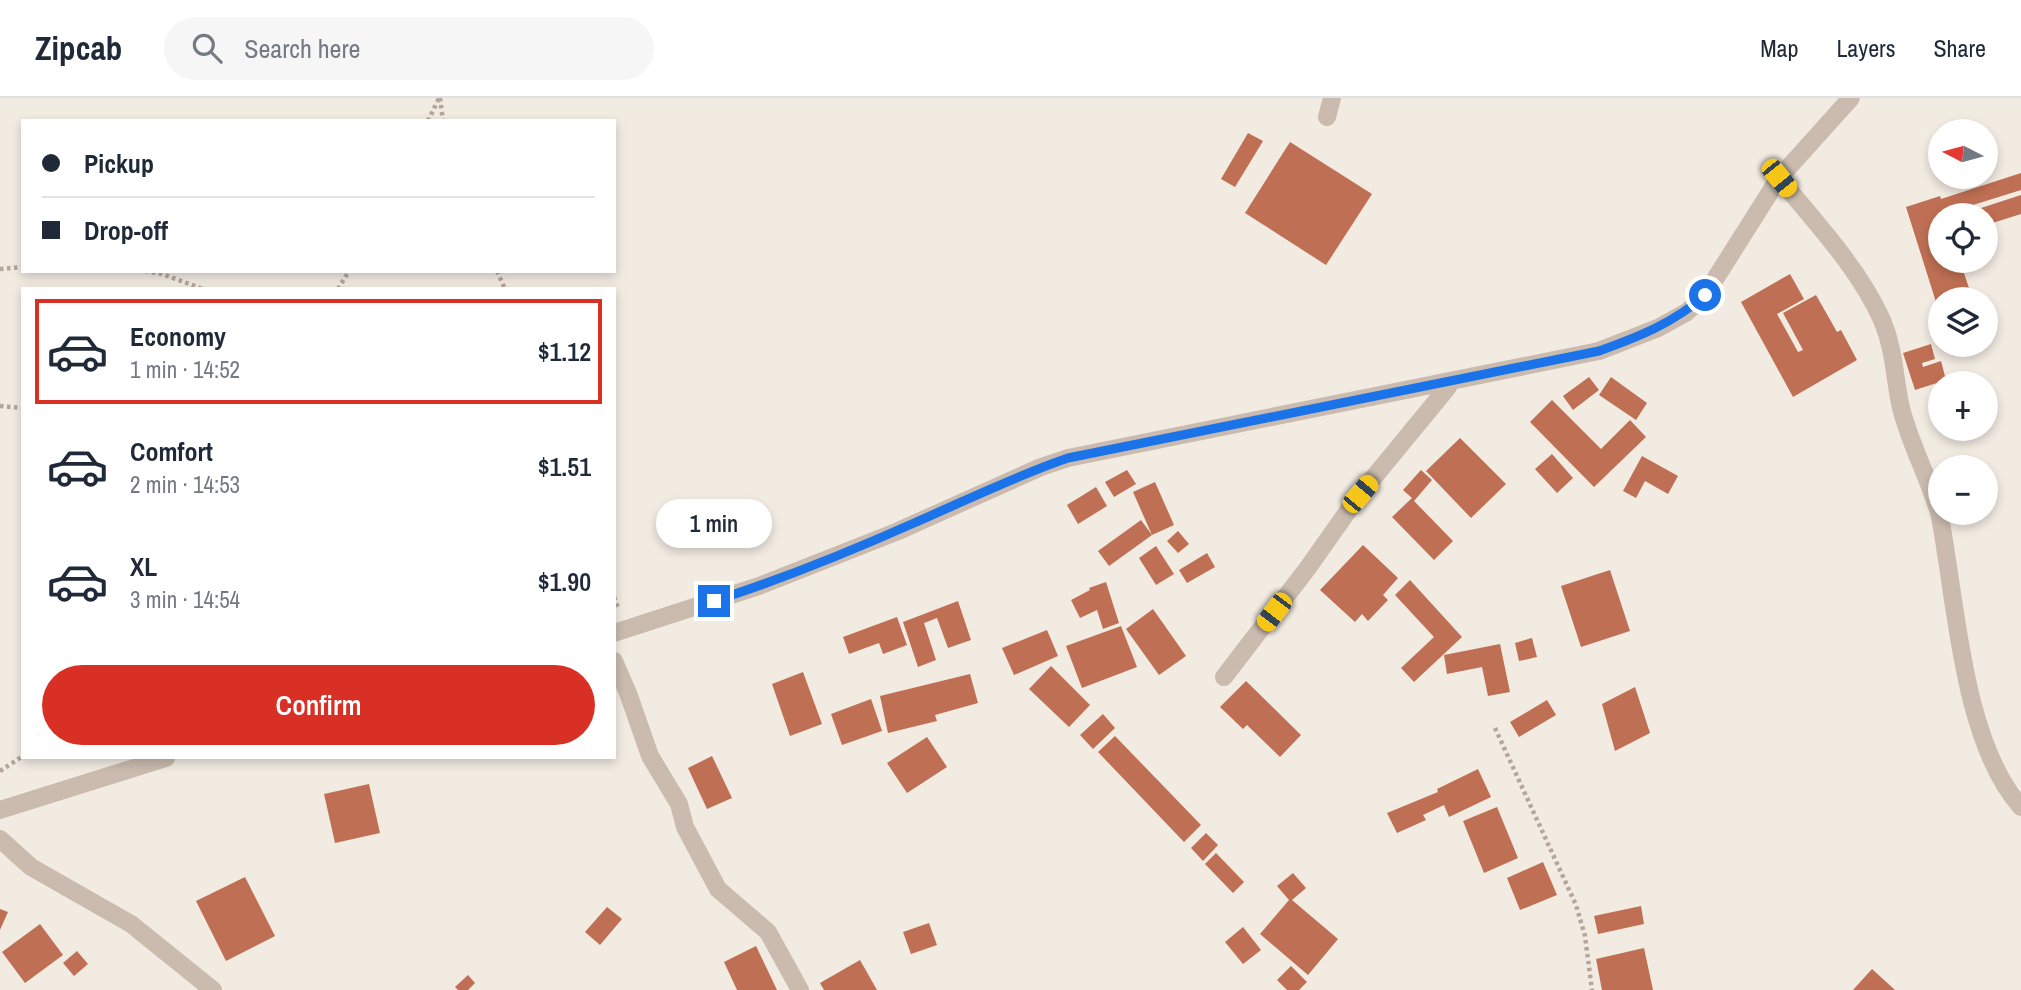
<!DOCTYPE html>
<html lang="en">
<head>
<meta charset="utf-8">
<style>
	:root { --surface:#fff; --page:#f6f6f7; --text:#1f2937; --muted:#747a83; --line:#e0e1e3; --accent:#d93025 }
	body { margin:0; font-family:"Archivo Narrow",sans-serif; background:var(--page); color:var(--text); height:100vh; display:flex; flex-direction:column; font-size:26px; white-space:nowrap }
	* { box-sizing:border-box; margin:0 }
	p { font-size:23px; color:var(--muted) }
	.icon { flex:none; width:38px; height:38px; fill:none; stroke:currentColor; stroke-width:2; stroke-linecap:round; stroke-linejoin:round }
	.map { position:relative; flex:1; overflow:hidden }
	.details { position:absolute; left:21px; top:189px; width:595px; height:472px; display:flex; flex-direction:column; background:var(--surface); border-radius:0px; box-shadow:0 4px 10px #0003 }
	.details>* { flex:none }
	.guide { position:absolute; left:21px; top:21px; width:595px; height:154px; border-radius:0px; box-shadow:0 4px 10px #0003; display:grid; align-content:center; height:154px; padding:0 21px; background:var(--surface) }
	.needle { width:46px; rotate:276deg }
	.tools { position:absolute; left:1928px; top:21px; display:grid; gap:14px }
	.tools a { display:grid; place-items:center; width:70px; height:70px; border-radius:50%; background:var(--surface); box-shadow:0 4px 10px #0003; font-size:35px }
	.end { position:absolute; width:32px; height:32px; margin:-16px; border:9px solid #1a73e8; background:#fff; box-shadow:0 0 0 4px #fff }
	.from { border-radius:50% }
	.bubble { position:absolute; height:49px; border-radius:24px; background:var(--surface); box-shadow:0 4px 10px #0003; font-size:23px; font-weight:600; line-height:49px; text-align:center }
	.car { position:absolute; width:21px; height:42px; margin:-21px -10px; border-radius:9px; box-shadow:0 0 5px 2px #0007; background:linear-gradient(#f5c518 24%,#345 0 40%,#f5c518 0 76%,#345 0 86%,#f5c518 0) }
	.guide b { display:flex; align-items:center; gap:24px; height:66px; font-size:26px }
	.guide b+b { border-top:2px solid var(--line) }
	.guide i { width:18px; height:18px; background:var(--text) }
	ul { padding:12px 0 0; list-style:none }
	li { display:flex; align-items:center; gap:21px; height:105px; margin:0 14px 10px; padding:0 7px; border:4px solid transparent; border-radius:0px }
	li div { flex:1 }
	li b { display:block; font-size:26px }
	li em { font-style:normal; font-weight:600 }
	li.current { border-color:var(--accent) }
	li>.icon { width:63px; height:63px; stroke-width:1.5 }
	.action { display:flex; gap:14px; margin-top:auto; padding:14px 21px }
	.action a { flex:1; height:80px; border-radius:42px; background:var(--accent); color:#fff; font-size:28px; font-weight:600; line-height:80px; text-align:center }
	header { display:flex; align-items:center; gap:42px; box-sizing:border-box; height:98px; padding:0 35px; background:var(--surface); border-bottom:2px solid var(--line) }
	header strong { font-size:33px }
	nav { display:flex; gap:38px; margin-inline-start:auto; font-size:24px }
	.search { width:490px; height:63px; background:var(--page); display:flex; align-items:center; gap:18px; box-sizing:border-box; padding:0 24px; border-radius:38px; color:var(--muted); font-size:26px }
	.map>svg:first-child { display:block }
	.building { fill:#bf6f53 }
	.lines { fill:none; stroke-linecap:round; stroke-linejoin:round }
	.path { stroke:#b6a598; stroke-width:4.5; stroke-dasharray:3.5 3.5; stroke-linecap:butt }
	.minor { stroke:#cabbae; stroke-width:18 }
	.route { stroke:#1a73e8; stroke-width:9 }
</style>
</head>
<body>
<header>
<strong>Zipcab</strong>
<div class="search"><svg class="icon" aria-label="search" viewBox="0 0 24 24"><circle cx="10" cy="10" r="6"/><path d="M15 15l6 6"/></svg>Search here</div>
<nav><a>Map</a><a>Layers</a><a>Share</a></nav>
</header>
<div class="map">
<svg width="2021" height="892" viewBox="0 0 2021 892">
	<rect width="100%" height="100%" fill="#f2ebe2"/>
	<g class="building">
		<polygon points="1248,35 1263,43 1235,89 1221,81"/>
		<polygon points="1290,44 1372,96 1326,167 1245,115"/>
		<polygon points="2021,75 2021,92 1941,117 1941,163 1960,163 1970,193 1936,204 1906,109 1940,98 1941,101"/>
		<polygon points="2021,97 2021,116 1986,127 1986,117 1984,117 1981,110"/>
		<polygon points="1790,176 1804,201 1777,216 1798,254 1803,252 1783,215 1816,197 1837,234 1841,232 1857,262 1793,299 1741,204"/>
		<polygon points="1931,246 1935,261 1922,265 1923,269 1941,263 1946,282 1915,292 1903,255"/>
		<polygon points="1589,279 1599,292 1573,312 1563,298"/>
		<polygon points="1611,279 1647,305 1636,322 1599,297"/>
		<polygon points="1552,302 1601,351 1630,322 1646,339 1594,389 1530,324"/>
		<polygon points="1460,340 1506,386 1471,420 1426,373"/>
		<polygon points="1552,356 1573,380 1557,395 1535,371"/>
		<polygon points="1642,358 1678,378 1668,396 1645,383 1636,400 1623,393"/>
		<polygon points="1127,372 1136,386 1114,399 1105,384"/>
		<polygon points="1421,372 1432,382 1414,403 1453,443 1434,462 1392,419 1412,400 1403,392"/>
		<polygon points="1155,384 1174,427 1152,437 1109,468 1098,453 1141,422 1152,437 1133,394"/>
		<polygon points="1096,389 1107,408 1078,426 1067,407"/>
		<polygon points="1178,433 1189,446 1178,455 1167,443"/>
		<polygon points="1363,447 1398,480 1383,497 1388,502 1368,523 1362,516 1355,524 1320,492"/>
		<polygon points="1156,448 1174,476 1156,487 1139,460"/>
		<polygon points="1207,455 1215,469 1187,485 1179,472"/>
		<polygon points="1610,472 1630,533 1581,549 1561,488"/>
		<polygon points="1410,482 1462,539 1414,584 1401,570 1434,539 1395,497"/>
		<polygon points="1106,484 1119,525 1103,531 1097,512 1080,520 1071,502 1090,492 1089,490"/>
		<polygon points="958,503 971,542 948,550 937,520 924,525 936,562 918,569 903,524"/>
		<polygon points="1153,511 1186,558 1159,577 1126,531"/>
		<polygon points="897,519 907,547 883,556 879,545 849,556 843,539"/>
		<polygon points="1121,528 1137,569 1082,590 1066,548"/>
		<polygon points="1047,532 1058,558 1014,577 1002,550"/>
		<polygon points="1532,540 1537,559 1519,563 1515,545"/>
		<polygon points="1500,546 1510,594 1488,598 1482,569 1447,576 1444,557"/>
		<polygon points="1051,568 1090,607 1069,629 1029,591"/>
		<polygon points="803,574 822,626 790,638 772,586"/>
		<polygon points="970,576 978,605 935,617 937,623 888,635 880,598"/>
		<polygon points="1246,583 1301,637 1280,659 1247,627 1243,631 1220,609"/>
		<polygon points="1635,589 1650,635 1615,653 1602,606"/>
		<polygon points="871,601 882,633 842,647 831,616"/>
		<polygon points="1547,602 1556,617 1519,639 1510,624"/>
		<polygon points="1103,616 1115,630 1093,651 1080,637"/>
		<polygon points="1115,638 1201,727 1184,744 1098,654"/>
		<polygon points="927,639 947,669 907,695 887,665"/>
		<polygon points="712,658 732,700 707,711 688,670"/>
		<polygon points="1478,671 1491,699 1449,719 1444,707 1423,717 1426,722 1397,735 1387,715 1438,694 1437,691"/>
		<polygon points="369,686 380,735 335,745 324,696"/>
		<polygon points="1497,709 1518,760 1484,775 1463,723"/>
		<polygon points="1206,735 1218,747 1203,763 1191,750"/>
		<polygon points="1216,755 1244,784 1233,795 1205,766"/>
		<polygon points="1543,764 1557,797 1520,812 1507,780"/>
		<polygon points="1293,775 1306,790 1292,802 1338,841 1308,877 1260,836 1289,802 1277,788"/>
		<polygon points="245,779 275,838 226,863 196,803"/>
		<polygon points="1641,808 1644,826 1598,836 1594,818"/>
		<polygon points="607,809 622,821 600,847 585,834"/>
		<polygon points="0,811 8,814 0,832"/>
		<polygon points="929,825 937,847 911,856 903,834"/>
		<polygon points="40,826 63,857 25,885 2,854"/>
		<polygon points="1243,829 1261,852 1243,866 1225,844"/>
		<polygon points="756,848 777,892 737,892 724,864"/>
		<polygon points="1644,850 1653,892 1602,892 1596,861"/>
		<polygon points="77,853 88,866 74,878 63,865"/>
		<polygon points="860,862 877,892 824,892 820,885"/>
		<polygon points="1291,868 1307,884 1299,892 1287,892 1277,882"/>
		<polygon points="1872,871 1895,892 1853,892"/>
		<polygon points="468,877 475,885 468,892 458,892 455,889"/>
	</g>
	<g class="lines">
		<g class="path">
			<polyline points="440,0 443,23"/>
			<polyline points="428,23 439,0"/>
			<polyline points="0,171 23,169"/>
			<polyline points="145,173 162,176 203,191"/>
			<polyline points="497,173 505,191"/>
			<polyline points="338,191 349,173"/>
			<polyline points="0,308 23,310"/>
			<polyline points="614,499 618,510"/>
			<polyline points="1495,630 1576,807 1585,838 1592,892"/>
			<polyline points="0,673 23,658"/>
		</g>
		<g class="minor">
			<polyline points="1327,19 1332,0"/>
			<path d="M1779,80C1815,124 1858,169 1882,222C1895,253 1894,279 1901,310C1910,346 1929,380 1939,415C1943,432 1945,451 1948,468C1959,541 1971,653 2021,709"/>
			<polyline points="614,535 759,488 896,434 1041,369 1068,360 1599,253 1658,230 1687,214 1705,197 1779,80 1851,0"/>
			<polyline points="614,563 628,595 650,658 679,706 685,729 718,791 768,834 800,892"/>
			<polyline points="1224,579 1307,471 1360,396 1448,289 1447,284"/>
			<polyline points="0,712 166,660"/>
			<polyline points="0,741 31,769 131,826 213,892"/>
		</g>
	</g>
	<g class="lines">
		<path class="route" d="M714,503C782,481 849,454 914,425C965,403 1015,378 1068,360L1599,253C1638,239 1674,225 1705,197"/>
	</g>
</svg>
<div class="tools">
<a><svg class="needle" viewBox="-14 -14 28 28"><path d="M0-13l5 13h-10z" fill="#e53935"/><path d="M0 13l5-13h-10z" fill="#747a83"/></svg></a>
<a><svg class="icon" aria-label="locate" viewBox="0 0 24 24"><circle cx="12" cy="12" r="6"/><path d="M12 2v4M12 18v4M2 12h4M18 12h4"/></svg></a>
<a><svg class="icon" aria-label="layers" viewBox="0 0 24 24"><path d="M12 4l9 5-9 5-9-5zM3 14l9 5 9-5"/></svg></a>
<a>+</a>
<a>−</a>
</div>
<i class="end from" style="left:1705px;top:197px"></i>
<i class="end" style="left:714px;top:503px"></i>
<div class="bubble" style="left:656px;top:401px;width:116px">1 min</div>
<i class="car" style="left:1779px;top:80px;rotate:141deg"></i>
<i class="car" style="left:1360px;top:396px;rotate:40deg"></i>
<i class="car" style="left:1274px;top:514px;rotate:217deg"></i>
<div class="guide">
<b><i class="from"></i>Pickup</b>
<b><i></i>Drop-off</b>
</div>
<section class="details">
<ul>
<li class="current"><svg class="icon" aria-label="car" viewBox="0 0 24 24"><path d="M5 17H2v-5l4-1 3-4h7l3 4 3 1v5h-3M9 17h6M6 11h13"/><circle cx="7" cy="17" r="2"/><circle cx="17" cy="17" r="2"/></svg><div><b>Economy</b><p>1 min · 14:52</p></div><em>$1.12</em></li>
<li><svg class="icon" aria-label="car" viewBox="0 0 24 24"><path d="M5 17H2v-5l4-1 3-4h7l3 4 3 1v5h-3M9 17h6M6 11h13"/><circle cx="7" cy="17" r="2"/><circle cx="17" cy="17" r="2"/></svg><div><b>Comfort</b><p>2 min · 14:53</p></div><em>$1.51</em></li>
<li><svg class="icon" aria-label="car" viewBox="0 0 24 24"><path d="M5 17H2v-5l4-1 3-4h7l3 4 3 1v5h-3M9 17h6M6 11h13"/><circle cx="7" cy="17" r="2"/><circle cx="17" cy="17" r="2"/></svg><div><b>XL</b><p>3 min · 14:54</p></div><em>$1.90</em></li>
</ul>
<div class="action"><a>Confirm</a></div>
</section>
</div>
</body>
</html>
